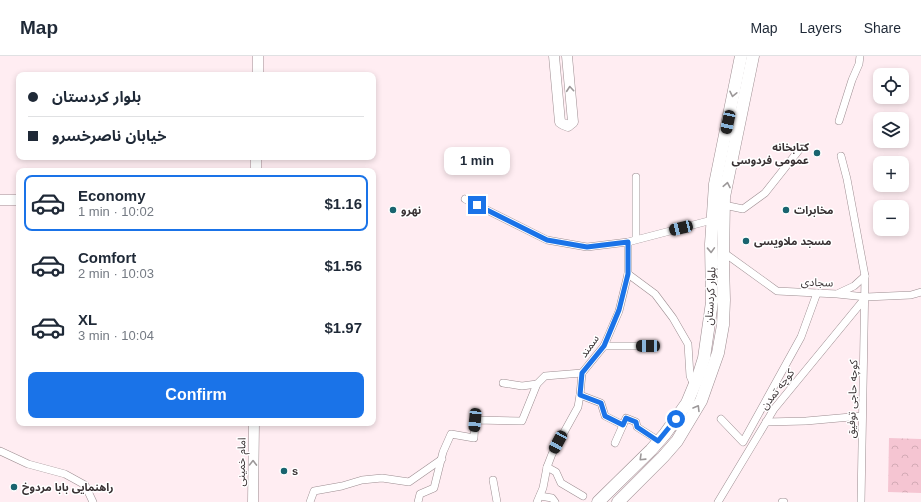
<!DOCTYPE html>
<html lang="en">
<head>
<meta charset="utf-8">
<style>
	:root { --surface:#fff; --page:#f6f6f7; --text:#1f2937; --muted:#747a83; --line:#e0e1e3; --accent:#1a73e8 }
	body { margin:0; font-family:Arial,"Noto Sans Arabic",sans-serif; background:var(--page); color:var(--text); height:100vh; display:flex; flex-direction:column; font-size:15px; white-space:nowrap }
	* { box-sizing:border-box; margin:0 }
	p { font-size:13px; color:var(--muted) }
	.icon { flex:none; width:22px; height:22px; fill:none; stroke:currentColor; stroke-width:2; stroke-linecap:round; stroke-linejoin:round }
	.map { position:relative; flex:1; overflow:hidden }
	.side { position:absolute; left:16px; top:112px; width:360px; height:258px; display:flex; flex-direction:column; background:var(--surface); border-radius:8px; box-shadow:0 2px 6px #0003 }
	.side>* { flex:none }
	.top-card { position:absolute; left:16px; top:16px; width:360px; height:88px; border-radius:8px; box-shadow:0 2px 6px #0003; display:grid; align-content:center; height:88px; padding:0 12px; background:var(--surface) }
	.controls { position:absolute; left:873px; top:12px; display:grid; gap:8px }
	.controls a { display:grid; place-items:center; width:36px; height:36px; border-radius:8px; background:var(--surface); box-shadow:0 2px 6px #0003; font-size:20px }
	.end { position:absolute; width:18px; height:18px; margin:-9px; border:5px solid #1a73e8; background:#fff; box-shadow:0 0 0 2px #fff }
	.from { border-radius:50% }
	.bubble { position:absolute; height:28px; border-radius:8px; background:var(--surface); box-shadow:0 2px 6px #0003; font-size:13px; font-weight:700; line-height:28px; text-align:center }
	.car { position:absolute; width:12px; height:24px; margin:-12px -6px; border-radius:5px; box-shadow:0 0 3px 1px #0007; background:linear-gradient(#222 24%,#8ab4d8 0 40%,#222 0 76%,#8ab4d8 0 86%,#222 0) }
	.top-card b { display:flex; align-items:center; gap:14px; height:38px; font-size:15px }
	.top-card b+b { border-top:1px solid var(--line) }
	.top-card i { width:10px; height:10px; background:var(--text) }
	ul { padding:7px 0 0; list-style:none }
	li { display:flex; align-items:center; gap:12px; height:56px; margin:0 8px 6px; padding:0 4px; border:2px solid transparent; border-radius:8px }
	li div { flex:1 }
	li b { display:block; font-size:15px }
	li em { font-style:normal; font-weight:700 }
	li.selected { border-color:var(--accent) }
	li>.icon { width:36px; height:36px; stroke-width:1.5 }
	.cta { display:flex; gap:8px; margin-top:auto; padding:8px 12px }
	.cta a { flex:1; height:46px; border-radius:8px; background:var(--accent); color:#fff; font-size:16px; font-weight:700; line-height:46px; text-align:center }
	header { display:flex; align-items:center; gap:24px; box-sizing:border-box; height:56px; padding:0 20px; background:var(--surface); border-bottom:1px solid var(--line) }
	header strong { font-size:19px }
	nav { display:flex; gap:22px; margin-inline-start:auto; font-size:14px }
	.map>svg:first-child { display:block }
	.forest { fill:url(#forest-crowns) }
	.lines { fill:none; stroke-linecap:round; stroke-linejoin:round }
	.minor-casing { stroke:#9d8d91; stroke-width:8 }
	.secondary-casing { stroke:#9d8d91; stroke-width:11 }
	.primary-casing { stroke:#9d8d91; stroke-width:13 }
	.minor { stroke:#fff; stroke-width:7 }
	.secondary { stroke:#fff; stroke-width:10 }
	.primary { stroke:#fff; stroke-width:12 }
	.oneway { stroke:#9c9899 }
	.route { stroke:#1a73e8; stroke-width:5 }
	.poi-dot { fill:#19646f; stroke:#fff; stroke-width:1.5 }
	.labels { text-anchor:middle; stroke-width:3; stroke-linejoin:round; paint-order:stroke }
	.poi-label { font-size:11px; font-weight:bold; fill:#383133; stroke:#fff; text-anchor:start }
	.street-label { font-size:11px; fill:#383133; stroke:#fff }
</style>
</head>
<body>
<header>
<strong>Map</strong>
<nav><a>Map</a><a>Layers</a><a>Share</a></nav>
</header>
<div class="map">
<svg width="921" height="446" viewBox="0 0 921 446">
	<defs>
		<pattern id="forest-crowns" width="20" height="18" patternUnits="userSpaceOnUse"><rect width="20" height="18" fill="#f5c5d2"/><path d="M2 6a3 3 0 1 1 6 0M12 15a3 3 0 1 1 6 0" fill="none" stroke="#d3aab5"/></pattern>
	</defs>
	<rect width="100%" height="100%" fill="#ffedf2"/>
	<polygon class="forest" points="889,382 921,383 921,437 888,436"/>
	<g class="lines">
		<defs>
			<g id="minor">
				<polyline points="839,65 852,24 859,8 860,0"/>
				<polyline points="841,100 847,123 865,220 861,446"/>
				<polyline points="465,143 547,184 587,191 628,186 712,164"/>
				<polyline points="724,149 743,153 765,137 799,94"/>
				<polyline points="636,183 636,121"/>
				<polyline points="723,196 777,235 837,238 866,241 911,239 921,236"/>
				<polyline points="628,218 655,238 673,262 688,288 690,320 694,329"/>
				<polyline points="839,237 854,230 865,220"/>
				<polyline points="604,290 648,290"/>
				<polyline points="503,327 522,330 537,328 545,320 582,317"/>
				<polyline points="580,339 601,347 605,360 623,369 626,362 636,366 637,371 659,385"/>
				<polyline points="721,363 743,386 801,281 817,237"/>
				<polyline points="766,366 806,365 862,360"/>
				<polyline points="615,387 623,369"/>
				<polyline points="0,395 28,408 65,418 85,429 93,446"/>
				<polyline points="547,411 556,416 561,427 583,440"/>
				<polyline points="493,424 497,446"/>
				<polyline points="540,440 552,442 555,446"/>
				<polyline points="310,446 314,435 342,430 362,424 382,422 409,426 442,403"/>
				<polyline points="418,446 420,438 434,432 443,396 451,378 474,382 475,364 522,365 537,328"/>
				<polyline points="537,446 543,432 547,411 552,398 578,351 580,339 582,317 604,290 619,255 628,218 628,186"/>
				<polyline points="718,446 774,353 866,241"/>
				<polyline points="782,446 784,446"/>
			</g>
			<g id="secondary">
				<polyline points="554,0 560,66 563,68 568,70 573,66 567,0"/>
				<polyline points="258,19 258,0"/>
				<polyline points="256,115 256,101"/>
				<polyline points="0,144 19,144"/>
				<polyline points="253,446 254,367"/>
			</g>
			<g id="primary">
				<polyline points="598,446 651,394 665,378 687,347 699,318 704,302 712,246 711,188 715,128 741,0"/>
				<polyline points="618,446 663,401 677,385 701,345 718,297 723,269 724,244 723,207 724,141 753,0"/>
			</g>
		</defs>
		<use href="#minor" class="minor-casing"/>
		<use href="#secondary" class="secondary-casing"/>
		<use href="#primary" class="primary-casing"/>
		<use href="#minor" class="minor"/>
		<use href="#secondary" class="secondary"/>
		<use href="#primary" class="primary"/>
	</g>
	<defs><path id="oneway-chevron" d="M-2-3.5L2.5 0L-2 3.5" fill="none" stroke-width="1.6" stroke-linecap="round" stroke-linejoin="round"/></defs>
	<g class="oneway">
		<use href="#oneway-chevron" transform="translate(570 33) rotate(-95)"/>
		<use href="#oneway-chevron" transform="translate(733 38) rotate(102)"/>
		<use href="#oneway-chevron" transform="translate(727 129) rotate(-79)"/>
		<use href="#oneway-chevron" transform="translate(711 194) rotate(88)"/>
		<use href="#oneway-chevron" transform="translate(697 352) rotate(-59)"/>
		<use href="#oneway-chevron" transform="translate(642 402) rotate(136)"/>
		<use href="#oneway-chevron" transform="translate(253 407) rotate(-89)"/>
	</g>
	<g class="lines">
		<polyline class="route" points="477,149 547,184 587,191 628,186 628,218 619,254 604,290 582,317 580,339 601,347 605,360 623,369 626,362 636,366 637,371 658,385 676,363"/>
	</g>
	<g class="poi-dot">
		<circle cx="817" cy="97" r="4"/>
		<circle cx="393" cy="154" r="4"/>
		<circle cx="786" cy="154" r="4"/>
		<circle cx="746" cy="185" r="4"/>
		<circle cx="284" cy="415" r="4"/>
		<circle cx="14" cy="431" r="4"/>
	</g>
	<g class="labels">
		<g class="poi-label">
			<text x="809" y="95" text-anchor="end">کتابخانه<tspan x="809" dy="13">عمومی فردوسی</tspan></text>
			<text x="401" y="158">نهرو</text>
			<text x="794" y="158">مخابرات</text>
			<text x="754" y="189">مسجد ملاویسی</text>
			<text x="292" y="419">s</text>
			<text x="22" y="435">راهنمایی بابا مردوخ</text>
		</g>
		<g class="street-label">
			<text transform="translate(817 226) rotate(2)" y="4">سجادی</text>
			<text transform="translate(710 240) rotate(-87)" y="4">بلوار کردستان</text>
			<text transform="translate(589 290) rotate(-55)" y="4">سمند</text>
			<text transform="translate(777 333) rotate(-52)" y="4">کوچه تمدن</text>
			<text transform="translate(852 343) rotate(-88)" y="4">کوچه حاجی توفیق</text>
			<text transform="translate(241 406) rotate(-89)" y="4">امام خمینی</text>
		</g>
	</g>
</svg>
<div class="controls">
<a><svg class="icon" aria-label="locate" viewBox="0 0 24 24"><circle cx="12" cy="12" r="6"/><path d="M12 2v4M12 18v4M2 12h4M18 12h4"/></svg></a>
<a><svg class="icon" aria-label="layers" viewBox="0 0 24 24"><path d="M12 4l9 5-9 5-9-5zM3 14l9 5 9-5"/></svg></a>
<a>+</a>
<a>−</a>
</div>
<i class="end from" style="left:676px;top:363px"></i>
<i class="end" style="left:477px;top:149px"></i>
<div class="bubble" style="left:444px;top:91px;width:66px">1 min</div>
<i class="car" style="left:728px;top:66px;rotate:192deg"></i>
<i class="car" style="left:681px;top:172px;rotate:256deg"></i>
<i class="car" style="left:648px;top:290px;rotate:270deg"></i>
<i class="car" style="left:475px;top:364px;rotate:185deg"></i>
<i class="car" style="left:558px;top:386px;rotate:208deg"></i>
<div class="top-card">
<b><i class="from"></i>بلوار کردستان</b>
<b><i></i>خیابان ناصرخسرو</b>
</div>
<section class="side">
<ul>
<li class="selected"><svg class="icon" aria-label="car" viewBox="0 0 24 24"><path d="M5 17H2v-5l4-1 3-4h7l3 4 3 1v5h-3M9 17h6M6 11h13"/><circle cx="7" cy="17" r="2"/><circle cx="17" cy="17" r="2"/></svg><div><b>Economy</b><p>1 min · 10:02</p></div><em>$1.16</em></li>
<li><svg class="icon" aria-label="car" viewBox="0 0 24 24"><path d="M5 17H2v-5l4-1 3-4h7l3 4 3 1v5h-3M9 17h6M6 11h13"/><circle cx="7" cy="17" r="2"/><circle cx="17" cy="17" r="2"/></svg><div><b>Comfort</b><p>2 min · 10:03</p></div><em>$1.56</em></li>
<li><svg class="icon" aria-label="car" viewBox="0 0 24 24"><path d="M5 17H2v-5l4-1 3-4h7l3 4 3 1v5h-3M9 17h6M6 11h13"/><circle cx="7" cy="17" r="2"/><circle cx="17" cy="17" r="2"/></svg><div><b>XL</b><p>3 min · 10:04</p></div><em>$1.97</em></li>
</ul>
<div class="cta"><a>Confirm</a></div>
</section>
</div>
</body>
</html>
